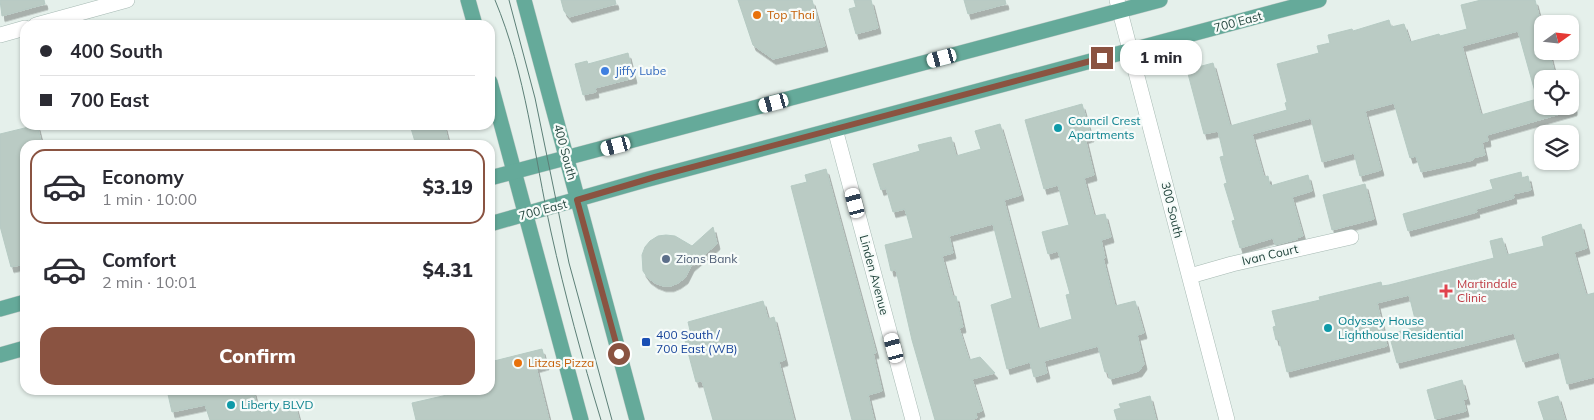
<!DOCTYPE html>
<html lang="en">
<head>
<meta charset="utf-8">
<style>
	:root { --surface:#fff; --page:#f2f2f3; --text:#2b2b33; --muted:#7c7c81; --line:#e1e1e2; --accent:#8a5341 }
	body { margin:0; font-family:Mulish,sans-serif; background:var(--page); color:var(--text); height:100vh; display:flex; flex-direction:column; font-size:19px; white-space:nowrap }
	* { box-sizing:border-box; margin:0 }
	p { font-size:16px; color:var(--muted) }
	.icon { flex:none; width:28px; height:28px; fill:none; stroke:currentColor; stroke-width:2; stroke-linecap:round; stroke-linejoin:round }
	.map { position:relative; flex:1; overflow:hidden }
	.drawer { position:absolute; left:20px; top:140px; width:475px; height:255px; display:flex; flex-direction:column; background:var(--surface); border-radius:15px; box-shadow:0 1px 4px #0004 }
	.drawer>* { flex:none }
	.guide { position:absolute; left:20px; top:20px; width:475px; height:110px; border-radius:15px; box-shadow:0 1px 4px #0004; display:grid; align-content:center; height:110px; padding:0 20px; background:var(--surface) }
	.needle { width:32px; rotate:75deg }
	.controls { position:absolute; left:1534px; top:15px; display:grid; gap:10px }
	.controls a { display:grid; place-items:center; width:45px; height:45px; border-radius:10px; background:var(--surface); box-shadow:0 1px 4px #0004; font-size:25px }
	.end { position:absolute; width:22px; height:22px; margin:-11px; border:6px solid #8a5341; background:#fff; box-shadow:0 0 0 2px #fff }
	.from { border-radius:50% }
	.bubble { position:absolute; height:35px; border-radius:15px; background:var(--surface); box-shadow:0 1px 4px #0004; font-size:16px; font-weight:800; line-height:35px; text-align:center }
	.car { position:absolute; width:15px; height:30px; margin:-15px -8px; border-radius:6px; box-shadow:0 0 4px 1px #0007; background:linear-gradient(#fff 24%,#345 0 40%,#fff 0 76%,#345 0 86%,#fff 0) }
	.guide b { display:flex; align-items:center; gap:18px; height:48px; font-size:19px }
	.guide b+b { border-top:1px solid var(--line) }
	.guide i { width:12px; height:12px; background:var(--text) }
	ul { padding:9px 0 0; list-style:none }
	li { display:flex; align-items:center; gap:15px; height:75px; margin:0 10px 8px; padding:0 10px; border:2px solid transparent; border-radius:15px }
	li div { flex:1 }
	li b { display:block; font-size:19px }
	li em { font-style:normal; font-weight:800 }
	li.on { border-color:var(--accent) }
	li>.icon { width:45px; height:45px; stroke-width:1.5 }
	.cta { display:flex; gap:10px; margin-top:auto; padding:10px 20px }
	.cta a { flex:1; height:58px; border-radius:15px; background:var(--accent); color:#fff; font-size:20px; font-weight:800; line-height:58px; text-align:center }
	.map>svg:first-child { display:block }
	.building { fill:#bacbc4; stroke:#b6cac3; fill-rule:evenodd; filter:url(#shadow) }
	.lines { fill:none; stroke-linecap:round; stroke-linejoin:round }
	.minor-casing { stroke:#a6b9b3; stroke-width:16 }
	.major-casing { stroke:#c1cbc8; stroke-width:16 }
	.minor { stroke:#fff; stroke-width:15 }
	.major { stroke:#65aa9a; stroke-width:15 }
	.tram { stroke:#5c7f77; stroke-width:1 }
	.route { stroke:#8a5341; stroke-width:6 }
	.food-dot { fill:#e8710a; stroke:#f6fbf9; stroke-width:2 }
	.shop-dot { fill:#3f7fe0; stroke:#f6fbf9; stroke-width:2 }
	.culture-dot { fill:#0f9aa8; stroke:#f6fbf9; stroke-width:2 }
	.service-dot { fill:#5c6f8a; stroke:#f6fbf9; stroke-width:2 }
	.health-dot { fill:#e0444e; stroke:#f6fbf9; stroke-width:2 }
	.transit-dot { fill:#1a4fb4; stroke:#f6fbf9; stroke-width:2 }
	.labels { text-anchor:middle; stroke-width:4.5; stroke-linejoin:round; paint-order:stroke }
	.food-label { font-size:12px; fill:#c56008; stroke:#f6fbf9; text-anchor:start }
	.street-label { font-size:12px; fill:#21443c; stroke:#f6fbf9 }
	.shop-label { font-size:12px; fill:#366cbe; stroke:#f6fbf9; text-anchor:start }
	.culture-label { font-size:12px; fill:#0d838f; stroke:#f6fbf9; text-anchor:start }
	.service-label { font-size:12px; fill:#4e5e75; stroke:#f6fbf9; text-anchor:start }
	.health-label { font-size:12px; fill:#be3a42; stroke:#f6fbf9; text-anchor:start }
	.transit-label { font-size:12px; fill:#164399; stroke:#f6fbf9; text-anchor:start }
</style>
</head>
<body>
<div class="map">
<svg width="1594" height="420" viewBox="0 0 1594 420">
	<defs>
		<filter id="shadow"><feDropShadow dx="3" dy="5.5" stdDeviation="0" flood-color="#0004"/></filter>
	</defs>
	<rect width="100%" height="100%" fill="#e5f0eb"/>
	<g class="building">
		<polygon points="0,0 44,0 45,4 2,16"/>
		<polygon points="561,0 615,0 616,4 569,17 564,11"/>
		<polygon points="738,0 812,0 825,46 773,59 753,45"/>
		<polygon points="854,0 871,0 878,28 856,34 849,9 856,7"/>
		<polygon points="964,0 1005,0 1006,4 968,14"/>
		<path d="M1481,0H1535L1542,27V51H1549L1556,79H1542V106H1574V110L1487,135L1488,141L1482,142L1485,155L1473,158V160L1421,172L1416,156L1410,158L1394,103L1365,111L1381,170L1360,176L1354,153L1322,162L1311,118L1252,134L1264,177L1268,176L1270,186L1308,175L1312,191L1292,197L1303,236L1297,238L1298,239L1275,245L1273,238L1240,248L1232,221L1235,220L1224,184L1227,183L1220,157L1224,156L1218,131L1204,134L1187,70L1213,63L1230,126L1287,110L1285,103L1287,102L1277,64L1319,53L1317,46L1330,43L1328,35L1352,29L1353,31L1389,20L1391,27L1404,24L1410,42L1439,34L1440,36L1467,29L1461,5ZM1518,31L1537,99L1481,115L1462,46Z"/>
		<polygon points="628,53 634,78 595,88 596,92 583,95 575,64 587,61 588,64"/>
		<polygon points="1082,104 1091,136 1085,138 1094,175 1084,178 1094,216 1105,214 1111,237 1101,240 1105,258 1103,258 1115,306 1135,301 1144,333 1137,335 1144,364 1139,371 1110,379 1108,372 1105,372 1098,346 1044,361 1047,373 1034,377 1030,362 1007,369 991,305 1012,298 993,224 949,236 953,253 942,256 953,297 956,296 963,327 959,328 969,360 980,357 995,373 972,379 982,411 976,413 977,418 970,420 935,420 912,340 896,270 891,271 885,245 913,238 905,209 893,212 886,188 881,190 873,164 920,151 918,145 951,137 956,156 981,149 975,131 1000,124 1021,195 1004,200 1038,329 1072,319 1066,295 1070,294 1058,251 1048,254 1042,232 1069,225 1058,185 1044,189 1025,120"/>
		<polygon points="37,125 42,145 25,145 25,264 11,267 0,226 0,134"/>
		<polygon points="410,125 444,125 449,145 416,145"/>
		<polygon points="826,169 876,353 873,353 882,391 868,395 874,420 852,420 791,186 807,182 805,175"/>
		<polygon points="1521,172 1522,178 1528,176 1531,190 1513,194 1514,198 1476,209 1477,212 1408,231 1403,214 1493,189 1490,180"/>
		<polygon points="1365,184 1374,219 1332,230 1323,195"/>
		<polygon points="1581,224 1587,248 1574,252 1586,295 1594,293 1594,377 1567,384 1559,352 1523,362 1514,333 1397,363 1389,334 1417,327 1409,295 1377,303 1387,346 1287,372 1279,339 1276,340 1273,327 1276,326 1272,311 1320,300 1319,297 1381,282 1382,286 1389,285 1494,258 1490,241 1502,238 1507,255 1544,246 1542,237"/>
		<polygon points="713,227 717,244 691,266 685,278 678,283 671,286 663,286 655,283 648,278 643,271 642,255 645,247 650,241 658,236 666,235 675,236 692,246"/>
		<polygon points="763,301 768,319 774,317 785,360 779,362 794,420 713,420 702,381 696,382 685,341 692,339 688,322"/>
		<polygon points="542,349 546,364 536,367 549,420 416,420 412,403 469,390 490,390 490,362"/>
		<polygon points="1462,380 1467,399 1463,399 1466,411 1435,419 1427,390"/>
		<polygon points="167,390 253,390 259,413 295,405 299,420 210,420 205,405 172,412"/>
		<polygon points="1150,396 1156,420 1117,420 1114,410 1121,408 1119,404"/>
		<polygon points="1558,396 1565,420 1544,420 1538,402"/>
	</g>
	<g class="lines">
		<defs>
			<g id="minor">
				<polyline points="1117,0 1227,420"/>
				<polyline points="36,25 127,0"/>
				<polyline points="0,35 25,28"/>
				<polyline points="835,129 913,420"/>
				<polyline points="1190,276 1232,264 1351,237"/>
			</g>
			<g id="major">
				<polyline points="468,0 475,25"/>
				<polyline points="524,0 637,420"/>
				<polyline points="490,82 581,420"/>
				<polyline points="490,178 1160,0"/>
				<polyline points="490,224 645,180 1319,0"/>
				<polyline points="0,309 25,302"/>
				<polyline points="0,355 25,348"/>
			</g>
		</defs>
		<use href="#minor" class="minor-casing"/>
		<use href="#major" class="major-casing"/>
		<use href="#minor" class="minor"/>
		<use href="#major" class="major"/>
		<g class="tram">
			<path d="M495,0C526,74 534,155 551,232C565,295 582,358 601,420"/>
			<polyline points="509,0 535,98 569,263 612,420"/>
		</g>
	</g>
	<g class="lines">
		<polyline class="route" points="619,354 577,200 655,177 1102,58"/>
	</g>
	<g class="food-dot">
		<circle cx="757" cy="15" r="5"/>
		<circle cx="518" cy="363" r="5"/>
	</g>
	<circle class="shop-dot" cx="605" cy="71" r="5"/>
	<g class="culture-dot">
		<circle cx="1058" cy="128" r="5"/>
		<circle cx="1328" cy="328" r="5"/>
		<circle cx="231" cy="405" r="5"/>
	</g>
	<circle class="service-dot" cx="666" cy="259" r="5"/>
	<path class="health-dot" d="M1443.5 283.5h5v5h5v5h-5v5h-5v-5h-5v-5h5z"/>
	<rect class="transit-dot" x="641" y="337" width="10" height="10" rx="2.5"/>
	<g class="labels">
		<g class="food-label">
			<text x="767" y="19">Top Thai</text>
			<text x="528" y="367">Litzas Pizza</text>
		</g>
		<g class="street-label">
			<text transform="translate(1238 22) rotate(-15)" y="4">700 East</text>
			<text transform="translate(565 152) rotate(75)" y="4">400 South</text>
			<text transform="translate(543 210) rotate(-15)" y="4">700 East</text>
			<text transform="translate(1172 210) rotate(76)" y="4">300 South</text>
			<text transform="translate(1270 255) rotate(-13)" y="4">Ivan Court</text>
			<text transform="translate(874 275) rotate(75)" y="4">Linden Avenue</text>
		</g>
		<g class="shop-label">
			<text x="615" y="75">Jiffy Lube</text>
		</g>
		<g class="culture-label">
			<text x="1068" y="125">Council Crest<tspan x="1068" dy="14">Apartments</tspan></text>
			<text x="1338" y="325">Odyssey House<tspan x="1338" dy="14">Lighthouse Residential</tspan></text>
			<text x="241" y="409">Liberty BLVD</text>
		</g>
		<g class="service-label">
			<text x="676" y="263">Zions Bank</text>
		</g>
		<g class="health-label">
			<text x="1457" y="288">Martindale<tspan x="1457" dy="14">Clinic</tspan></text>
		</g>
		<g class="transit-label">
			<text x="656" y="339">400 South /<tspan x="656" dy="14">700 East (WB)</tspan></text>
		</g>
	</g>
</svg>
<div class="controls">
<a><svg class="needle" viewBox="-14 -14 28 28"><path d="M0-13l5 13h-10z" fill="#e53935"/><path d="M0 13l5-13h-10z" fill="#7c7c81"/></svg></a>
<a><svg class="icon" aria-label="locate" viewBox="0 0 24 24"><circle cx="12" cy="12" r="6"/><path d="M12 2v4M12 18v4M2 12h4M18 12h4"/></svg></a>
<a><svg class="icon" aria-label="layers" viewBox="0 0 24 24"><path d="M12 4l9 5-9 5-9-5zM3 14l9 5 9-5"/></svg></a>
</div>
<i class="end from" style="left:619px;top:354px"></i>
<i class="end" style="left:1102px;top:58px"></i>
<div class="bubble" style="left:1120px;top:40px;width:82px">1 min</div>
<i class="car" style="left:942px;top:58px;rotate:255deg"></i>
<i class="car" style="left:774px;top:103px;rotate:255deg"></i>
<i class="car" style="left:616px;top:146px;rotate:255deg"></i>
<i class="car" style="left:855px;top:203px;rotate:345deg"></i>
<i class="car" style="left:894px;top:348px;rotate:345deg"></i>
<div class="guide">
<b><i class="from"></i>400 South</b>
<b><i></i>700 East</b>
</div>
<section class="drawer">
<ul>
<li class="on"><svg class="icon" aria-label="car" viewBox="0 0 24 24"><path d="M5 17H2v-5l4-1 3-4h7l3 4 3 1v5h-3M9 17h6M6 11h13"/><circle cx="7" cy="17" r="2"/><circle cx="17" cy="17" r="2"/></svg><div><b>Economy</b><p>1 min · 10:00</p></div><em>$3.19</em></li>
<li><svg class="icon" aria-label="car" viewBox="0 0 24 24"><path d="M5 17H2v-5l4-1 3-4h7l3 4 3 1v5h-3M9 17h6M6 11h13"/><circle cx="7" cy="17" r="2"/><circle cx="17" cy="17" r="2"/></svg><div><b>Comfort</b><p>2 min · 10:01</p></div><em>$4.31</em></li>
</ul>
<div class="cta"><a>Confirm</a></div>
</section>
</div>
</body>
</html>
